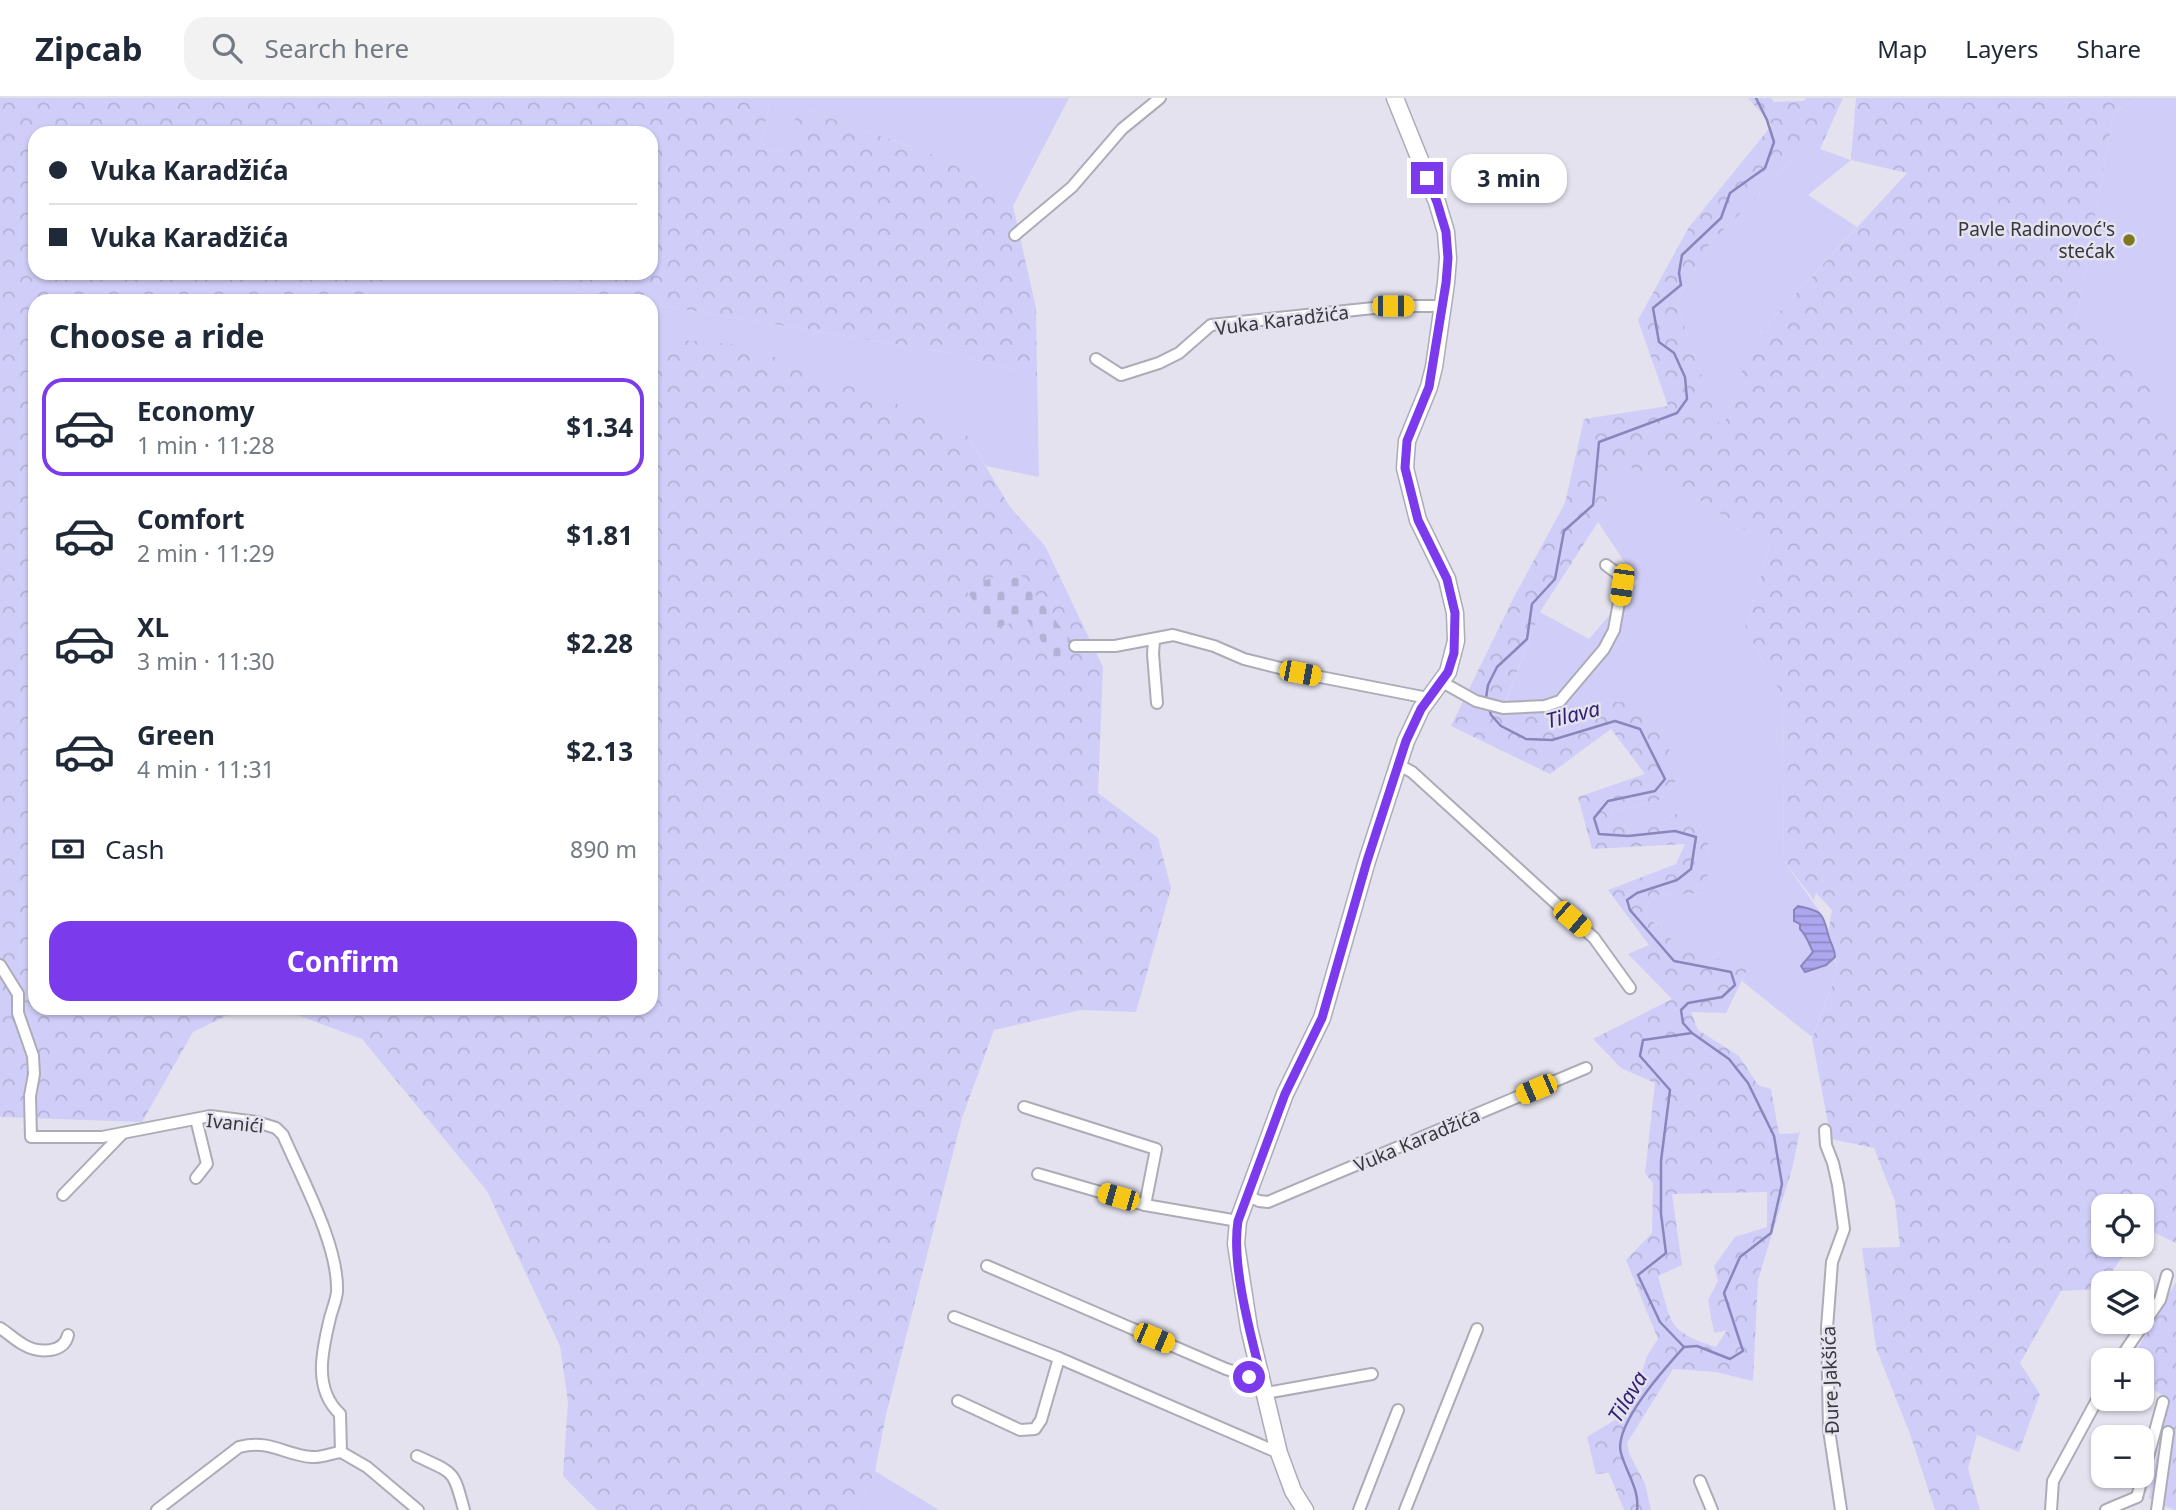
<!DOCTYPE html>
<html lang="en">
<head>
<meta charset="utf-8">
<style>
	:root { --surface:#fff; --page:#f2f2f3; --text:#1f2937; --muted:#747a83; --line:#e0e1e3; --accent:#7c3aed }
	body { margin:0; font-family:"Noto Sans",sans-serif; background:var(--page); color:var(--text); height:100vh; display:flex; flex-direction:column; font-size:26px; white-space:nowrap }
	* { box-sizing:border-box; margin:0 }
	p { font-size:23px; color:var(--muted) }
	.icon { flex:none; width:38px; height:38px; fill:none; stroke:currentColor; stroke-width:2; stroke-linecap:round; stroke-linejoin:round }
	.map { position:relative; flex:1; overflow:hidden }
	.details { position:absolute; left:28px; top:196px; width:630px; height:721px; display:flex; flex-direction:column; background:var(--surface); border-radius:21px; box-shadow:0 2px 5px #0004 }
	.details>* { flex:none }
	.hud { position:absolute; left:28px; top:28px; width:630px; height:154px; border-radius:21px; box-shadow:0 2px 5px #0004; display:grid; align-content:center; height:154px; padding:0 21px; background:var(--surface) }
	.controls { position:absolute; left:2091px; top:1096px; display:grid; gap:14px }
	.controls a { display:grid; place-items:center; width:63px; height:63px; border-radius:14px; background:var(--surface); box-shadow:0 2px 5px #0004; font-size:35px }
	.end { position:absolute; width:32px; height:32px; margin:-16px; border:9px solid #7c3aed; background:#fff; box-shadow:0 0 0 4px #fff }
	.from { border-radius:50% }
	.bubble { position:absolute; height:49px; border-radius:21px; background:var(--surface); box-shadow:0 2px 5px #0004; font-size:23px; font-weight:700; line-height:49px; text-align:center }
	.car { position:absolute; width:21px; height:42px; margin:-21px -10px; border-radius:9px; box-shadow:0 0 5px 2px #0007; background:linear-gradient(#f5c518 24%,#345 0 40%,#f5c518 0 76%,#345 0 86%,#f5c518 0) }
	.hud b { display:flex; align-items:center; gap:24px; height:66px; font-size:26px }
	.hud b+b { border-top:2px solid var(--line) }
	.hud i { width:18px; height:18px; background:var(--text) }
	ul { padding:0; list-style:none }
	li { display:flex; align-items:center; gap:21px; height:98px; margin:0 14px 10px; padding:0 7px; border:4px solid transparent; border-radius:21px }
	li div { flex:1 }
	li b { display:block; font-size:26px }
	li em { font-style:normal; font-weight:700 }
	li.active { border-color:var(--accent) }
	li>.icon { width:63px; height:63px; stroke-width:1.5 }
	h2 { padding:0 21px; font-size:32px; line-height:84px }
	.pay { display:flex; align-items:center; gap:18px; height:77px; padding:0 21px; font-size:26px }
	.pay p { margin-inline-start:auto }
	.action { display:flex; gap:14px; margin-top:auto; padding:14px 21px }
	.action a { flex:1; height:80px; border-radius:21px; background:var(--accent); color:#fff; font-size:28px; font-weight:700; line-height:80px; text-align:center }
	header { display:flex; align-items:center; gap:42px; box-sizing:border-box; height:98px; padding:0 35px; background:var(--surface); border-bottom:2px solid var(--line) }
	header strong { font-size:33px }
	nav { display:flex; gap:38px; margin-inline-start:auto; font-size:24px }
	.search { width:490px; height:63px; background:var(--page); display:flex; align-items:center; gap:18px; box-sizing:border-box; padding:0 24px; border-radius:21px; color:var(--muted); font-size:26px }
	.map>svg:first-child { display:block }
	.green { fill:#d0cef8 }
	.forest { fill:url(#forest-crowns); fill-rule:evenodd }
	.cemetery { fill:url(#cemetery-stones) }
	.water { fill:url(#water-rules); stroke:#8a85ba; stroke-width:2 }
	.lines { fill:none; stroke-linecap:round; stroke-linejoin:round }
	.stream { stroke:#8a85ba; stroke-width:2.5 }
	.street-casing { stroke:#acacb7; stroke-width:14 }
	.secondary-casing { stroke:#acacb7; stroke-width:19 }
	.street { stroke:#fff; stroke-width:10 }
	.secondary { stroke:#fff; stroke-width:16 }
	.route { stroke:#7c3aed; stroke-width:9 }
	.poi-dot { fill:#7c7920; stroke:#e3e2ee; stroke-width:2.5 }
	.labels { text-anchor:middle; stroke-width:5; stroke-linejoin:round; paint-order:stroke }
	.poi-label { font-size:19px; fill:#37373c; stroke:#e3e2ee; text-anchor:end }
	.street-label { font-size:19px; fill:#37373c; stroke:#e3e2ee }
	.water-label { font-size:21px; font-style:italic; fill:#342073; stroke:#e3e2ee }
</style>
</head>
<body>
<header>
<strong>Zipcab</strong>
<div class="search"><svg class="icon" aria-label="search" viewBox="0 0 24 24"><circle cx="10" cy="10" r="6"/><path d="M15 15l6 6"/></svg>Search here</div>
<nav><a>Map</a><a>Layers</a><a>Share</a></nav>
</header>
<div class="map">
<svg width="2176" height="1412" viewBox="0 0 2176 1412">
	<defs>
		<pattern id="forest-crowns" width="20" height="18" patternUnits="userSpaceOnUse" patternTransform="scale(1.75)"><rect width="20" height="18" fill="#d0cef8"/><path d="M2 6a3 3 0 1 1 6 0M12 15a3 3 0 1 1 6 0" fill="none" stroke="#b3b2d6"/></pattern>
		<pattern id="cemetery-stones" width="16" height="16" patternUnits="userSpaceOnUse" patternTransform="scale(1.75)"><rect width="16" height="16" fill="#d0cef8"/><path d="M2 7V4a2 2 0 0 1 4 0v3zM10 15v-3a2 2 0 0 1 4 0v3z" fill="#b3b2d6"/></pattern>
		<pattern id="water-rules" width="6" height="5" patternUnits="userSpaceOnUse" patternTransform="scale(1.75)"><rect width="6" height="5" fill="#ada7f0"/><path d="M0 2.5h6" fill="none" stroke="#8e89c4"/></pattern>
	</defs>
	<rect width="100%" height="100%" fill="#e3e2ee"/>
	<g class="green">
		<polygon points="771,0 1069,0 1013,108 947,62 795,7 795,53 759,52"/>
		<polygon points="2138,0 2176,0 2176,328 2155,310 2076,223 2114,14"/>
		<polygon points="1800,51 1820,51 1851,62 1808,97 1857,129 1751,245 1722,335 1676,205 1710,145 1772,84"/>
		<polygon points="545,176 577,194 630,203 358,203 385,181"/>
		<polygon points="651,206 950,255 1037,278 1039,379 986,368 964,332 651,283"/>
		<path d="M1622,364L1701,403L1770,448L1745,531L1782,597L1784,763L1822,817L1798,808L1794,812L1800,826V831C1807,838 1809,846 1813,854L1809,861L1802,866V872L1805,874L1826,867L1835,859L1837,875L1812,939L1742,883L1748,870L1678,847L1645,816L1652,797L1706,795L1708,739L1697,723L1682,712L1664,723H1613L1611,714L1660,702L1680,678L1603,604L1561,631L1505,606L1540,514L1589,541L1638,484L1598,424Z"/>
		<polygon points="875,1373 883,1378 939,1412 857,1412"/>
	</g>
	<g class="forest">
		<path d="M0,0H771L759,52L795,53V7L947,62L1013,108L1036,210L1037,278L950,255L651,206V203H630L577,194L544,176L385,181L358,203H35V910H651V283H654L671,241L743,247L964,332L1010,409L1045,448L1103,569L1098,695L1158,740L1171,790L1136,914L1080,912L994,932L962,1020L886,1317L875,1373L857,1412H597L563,1378L568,1304L560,1248L487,1093L362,941L289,914L228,917L193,934L142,1024L0,1019ZM35,35H651V175H35Z"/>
		<path d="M1748,0H1771L1774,4L1804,3L1806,0H1843L1820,51H1800L1772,84L1710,145L1676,205L1722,334L1751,245L1907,75L1851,62L1856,0H2138L2114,14L2076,223L2158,284L2155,310L2176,328V1145L2143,1129L2142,1130V1108H2104V1146H2131L2100,1191L2061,1193L2020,1265L2040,1296L2019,1354L1977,1337L1968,1370L1980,1412H1935L1910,1336L1876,1250L1862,1150L1900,1149L1895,1103L1874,1050L1831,1041L1812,940L1837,875L1835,851L1828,835L1832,812L1816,795L1814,802L1784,763L1782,597L1745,531L1770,448L1701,403L1622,365L1598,424L1540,514L1505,605L1561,631L1603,604H1633L1661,632L1680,678L1660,702L1611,714L1613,723H1664L1682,712L1697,723L1708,739L1707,795L1652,797L1645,816L1678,847L1748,870L1726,915L1691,914L1698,932L1739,958L1758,987L1771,991L1779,1036L1798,1035L1800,1033L1792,1071L1758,1182L1753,1283L1716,1274L1673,1271L1627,1345L1629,1355L1645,1386L1651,1412H1624L1609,1375L1596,1376L1587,1339L1626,1315L1635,1296L1647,1258L1658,1241L1626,1162L1652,1135L1653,1085L1645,1075L1655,985L1621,970L1593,941L1672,901L1628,856L1649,847L1608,792L1676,766L1685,746L1592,751L1578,699L1645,676L1611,631L1550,676L1451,628L1514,499L1565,405L1584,321L1668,308L1638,222L1689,129L1772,27ZM1767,1094V1129L1735,1139L1714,1168L1718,1183L1708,1202L1714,1235L1727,1232L1716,1249C1666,1233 1672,1225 1658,1178L1682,1167L1672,1096Z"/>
		<polygon points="2176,1184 2176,1412 2174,1412 2149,1400 2167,1300 2142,1284 2142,1262 2131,1262"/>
	</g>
	<polygon class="cemetery" points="1016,471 1075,548 1056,565 1025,519 995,531 964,490"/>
	<path class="water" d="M1798,808C1821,813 1823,814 1828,836C1830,845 1835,850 1835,859L1826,867L1805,874L1801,868L1813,854C1809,846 1807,838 1800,831V826L1794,823V812Z"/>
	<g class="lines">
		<g class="stream">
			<polyline points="1486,600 1488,587 1497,569 1527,541 1532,506 1555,481 1564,433 1593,407 1599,344 1677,315 1687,301 1685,279 1674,255 1659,244 1653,210 1681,187 1679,175 1682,157 1721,120 1730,95 1765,70 1774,44 1767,22 1756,0"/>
			<path d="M1489,610L1491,617L1501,628L1526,641L1552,642L1615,623L1640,631L1665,681L1655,693L1608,703L1594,720L1599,736L1628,738L1675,733L1696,739L1691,771L1677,782L1637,795L1627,802L1630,812L1674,863L1731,874L1735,887L1722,899L1688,905L1681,912L1683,925L1692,935L1643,942L1640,958L1670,992L1661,1063V1116L1666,1155L1638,1177L1660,1224L1684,1249C1666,1269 1613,1327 1621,1355C1626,1374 1640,1392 1637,1412"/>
			<polyline points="1684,1249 1697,1248 1730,1261 1743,1253 1724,1195 1740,1159 1771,1135 1782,1086 1774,1038 1748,985 1729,961 1692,935"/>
		</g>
		<defs>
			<g id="street">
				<polyline points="1015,137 1072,89 1122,31 1160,0"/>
				<polyline points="1096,261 1121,277 1159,265 1179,255 1211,227 1393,208 1444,208"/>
				<polyline points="1154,542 1153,556 1157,605"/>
				<polyline points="1075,548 1115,548 1173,537 1214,548 1244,561 1300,575 1428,600"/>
				<polyline points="1442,584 1476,603 1503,610 1545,608 1560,603 1604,551 1614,532 1622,487 1618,476 1606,467"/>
				<polyline points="1399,667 1412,674 1594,840 1630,890"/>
				<path d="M0,867L18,896V915L33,958L34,976L30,998L31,1039H102L210,1018L257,1024L276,1030L283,1037C302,1081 339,1148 337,1194C336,1203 332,1212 330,1220C322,1253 313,1291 340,1316L341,1354"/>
				<polyline points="1024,1009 1156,1051 1145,1107"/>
				<polyline points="1825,1032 1826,1047 1833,1065 1838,1087 1844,1131 1832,1164 1827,1230 1829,1332 1841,1412"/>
				<polyline points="1038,1076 1145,1107 1238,1123"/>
				<polyline points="196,1080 207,1066 196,1021"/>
				<polyline points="63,1097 122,1036"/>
				<polyline points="1246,1097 1259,1103 1268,1104 1586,970"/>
				<polyline points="987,1168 1226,1271 1262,1282"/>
				<polyline points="954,1219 1059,1260 1279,1355"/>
				<path d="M0,1230C8,1235 15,1242 24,1247C38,1255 64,1256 68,1237"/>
				<polyline points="2119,1262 2160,1202 2167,1177"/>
				<polyline points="1266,1295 1372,1276"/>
				<polyline points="958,1303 1020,1332 1035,1331 1041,1322 1059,1260"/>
				<path d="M417,1358C455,1376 453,1371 464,1412"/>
				<polyline points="1700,1383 1712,1412"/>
				<polyline points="2137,1399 2163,1304"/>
				<path d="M157,1412L239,1349C271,1341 284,1357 312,1359C322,1360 331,1355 341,1354L367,1369L418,1412"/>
				<polyline points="1359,1412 1398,1312"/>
				<polyline points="1405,1412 1477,1231"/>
				<polyline points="2051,1412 2053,1383 2104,1289"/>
				<polyline points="2106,1412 2137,1399"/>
				<polyline points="2157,1412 2168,1334"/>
			</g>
			<polyline id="secondary" points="1305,1412 1293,1393 1279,1355 1249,1230 1236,1146 1238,1123 1285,996 1322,920 1367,763 1406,643 1421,611 1448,574 1456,543 1455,515 1447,481 1418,422 1405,370 1407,343 1429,289 1434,269 1446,185 1448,160 1446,134 1437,104 1395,0"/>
		</defs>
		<use href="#street" class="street-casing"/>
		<use href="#secondary" class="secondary-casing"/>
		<use href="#street" class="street"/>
		<use href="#secondary" class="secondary"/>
	</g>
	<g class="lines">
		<path class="route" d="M1249,1279L1262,1282C1251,1238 1231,1167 1238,1123L1285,996L1322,920L1367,763L1406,643L1421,611L1448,574L1454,555L1455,515L1447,481L1418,422L1405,370L1407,343L1429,289L1446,185L1448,160L1446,134L1437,104L1427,80"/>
	</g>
	<circle class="poi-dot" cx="2129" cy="142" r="7"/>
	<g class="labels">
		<g class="poi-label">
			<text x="2115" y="138">Pavle Radinovoć's<tspan x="2115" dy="22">stećak</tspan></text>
		</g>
		<g class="street-label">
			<text transform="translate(1282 222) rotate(-7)" y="7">Vuka Karadžića</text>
			<text transform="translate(235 1025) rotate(6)" y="7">Ivanići</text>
			<text transform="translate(1417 1042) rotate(-23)" y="7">Vuka Karadžića</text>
			<text transform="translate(1830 1282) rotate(-92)" y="7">Đure Jakšića</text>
		</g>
		<g class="water-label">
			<text transform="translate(1573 617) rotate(-14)" y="7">Tilava</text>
			<text transform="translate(1628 1299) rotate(-59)" y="7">Tilava</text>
		</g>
	</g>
</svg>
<div class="controls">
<a><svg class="icon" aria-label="locate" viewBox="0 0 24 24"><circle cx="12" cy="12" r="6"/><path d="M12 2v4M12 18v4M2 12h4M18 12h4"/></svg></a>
<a><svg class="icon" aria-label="layers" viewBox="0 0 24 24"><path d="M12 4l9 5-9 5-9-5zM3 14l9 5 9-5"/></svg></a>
<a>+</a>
<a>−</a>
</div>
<i class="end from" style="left:1249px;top:1279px"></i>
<i class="end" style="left:1427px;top:80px"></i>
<div class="bubble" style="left:1451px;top:56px;width:116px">3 min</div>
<i class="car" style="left:1393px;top:208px;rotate:90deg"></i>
<i class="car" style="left:1622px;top:487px;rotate:188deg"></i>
<i class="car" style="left:1300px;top:575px;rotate:101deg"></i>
<i class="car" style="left:1572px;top:821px;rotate:131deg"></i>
<i class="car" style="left:1536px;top:991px;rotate:247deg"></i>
<i class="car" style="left:1118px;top:1099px;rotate:286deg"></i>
<i class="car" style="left:1154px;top:1240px;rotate:113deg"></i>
<div class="hud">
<b><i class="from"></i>Vuka Karadžića</b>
<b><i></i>Vuka Karadžića</b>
</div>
<section class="details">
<h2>Choose a ride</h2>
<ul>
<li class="active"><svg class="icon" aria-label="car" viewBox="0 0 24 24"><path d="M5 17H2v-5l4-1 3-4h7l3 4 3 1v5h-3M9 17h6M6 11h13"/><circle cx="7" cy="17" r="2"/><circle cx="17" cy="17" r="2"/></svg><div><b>Economy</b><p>1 min · 11:28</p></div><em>$1.34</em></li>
<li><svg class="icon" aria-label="car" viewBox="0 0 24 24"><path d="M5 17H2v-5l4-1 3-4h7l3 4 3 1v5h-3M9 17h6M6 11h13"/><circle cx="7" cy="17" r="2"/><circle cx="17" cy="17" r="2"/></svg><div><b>Comfort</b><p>2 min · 11:29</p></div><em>$1.81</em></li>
<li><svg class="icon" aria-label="car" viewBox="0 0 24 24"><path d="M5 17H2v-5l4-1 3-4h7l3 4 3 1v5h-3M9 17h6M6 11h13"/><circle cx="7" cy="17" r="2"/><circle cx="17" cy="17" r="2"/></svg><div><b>XL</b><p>3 min · 11:30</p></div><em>$2.28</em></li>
<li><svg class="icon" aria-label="car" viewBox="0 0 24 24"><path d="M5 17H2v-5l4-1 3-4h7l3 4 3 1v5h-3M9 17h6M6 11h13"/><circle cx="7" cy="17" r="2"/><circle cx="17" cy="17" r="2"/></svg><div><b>Green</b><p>4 min · 11:31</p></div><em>$2.13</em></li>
</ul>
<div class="pay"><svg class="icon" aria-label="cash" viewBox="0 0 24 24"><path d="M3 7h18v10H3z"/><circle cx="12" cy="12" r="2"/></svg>Cash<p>890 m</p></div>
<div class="action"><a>Confirm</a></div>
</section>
</div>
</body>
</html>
